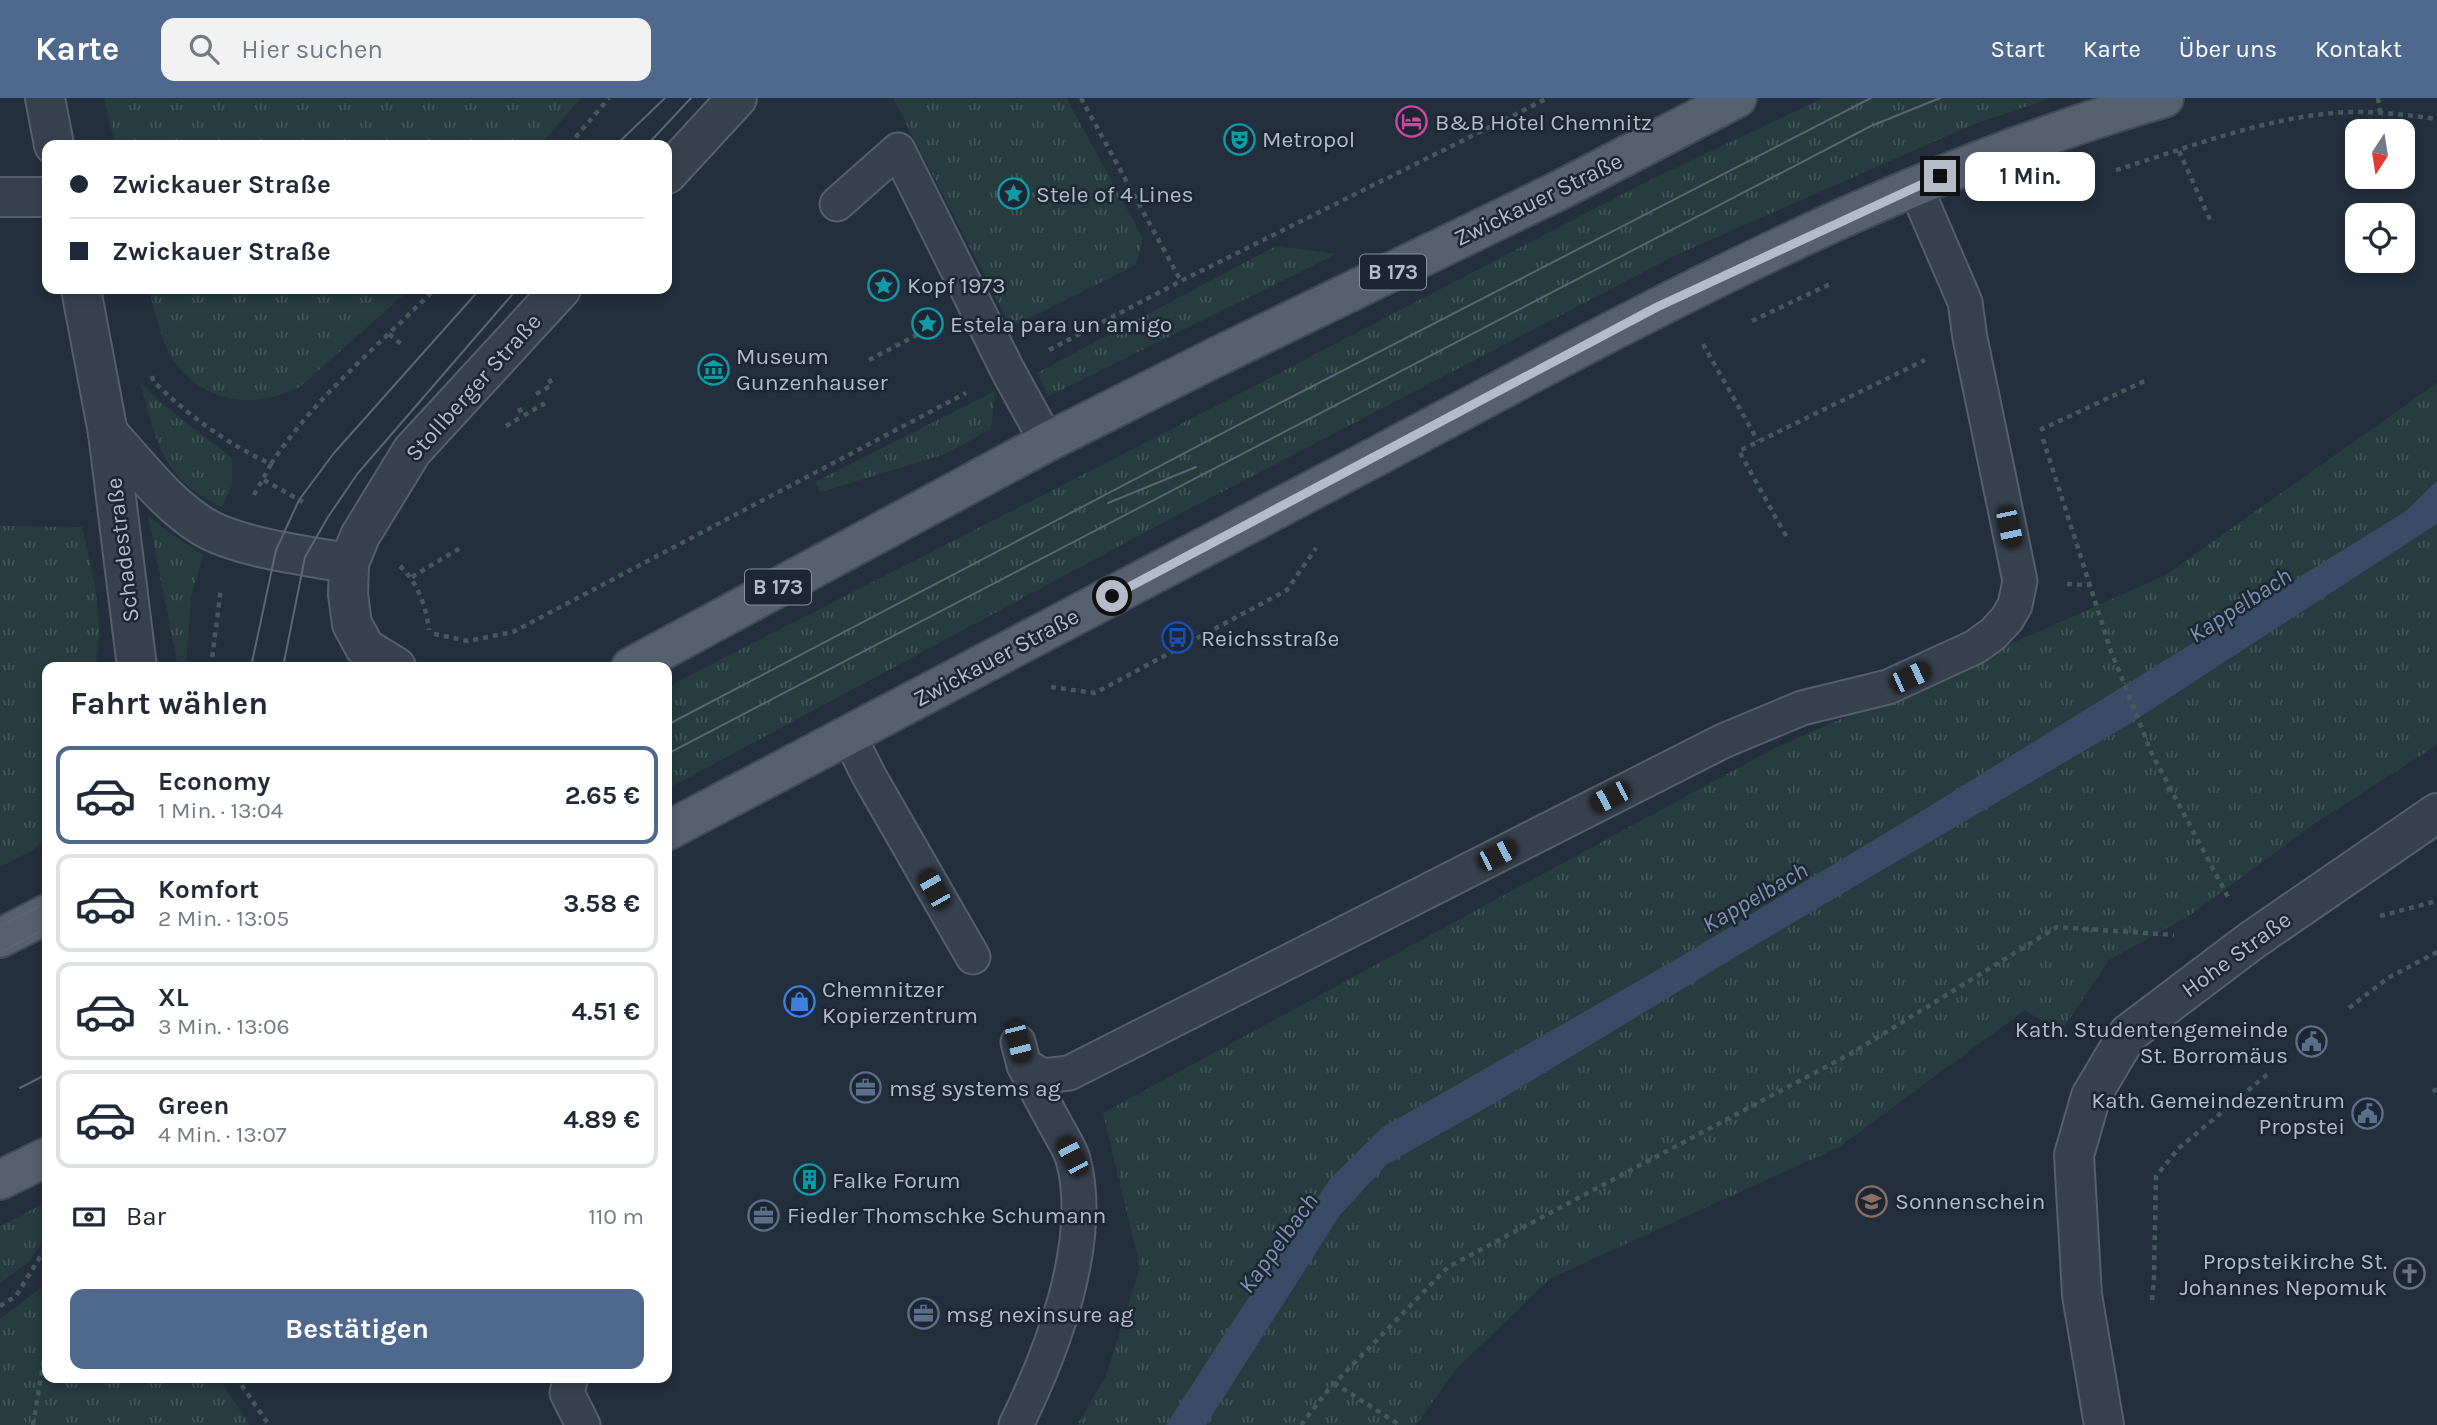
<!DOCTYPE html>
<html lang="de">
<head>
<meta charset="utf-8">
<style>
	:root { --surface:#fff; --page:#f2f2f3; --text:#1f2937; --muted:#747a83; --line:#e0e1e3; --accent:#4f688e }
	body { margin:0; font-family:Karla,sans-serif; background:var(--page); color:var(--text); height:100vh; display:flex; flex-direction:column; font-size:26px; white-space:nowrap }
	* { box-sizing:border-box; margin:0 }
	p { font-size:23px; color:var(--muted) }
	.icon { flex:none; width:38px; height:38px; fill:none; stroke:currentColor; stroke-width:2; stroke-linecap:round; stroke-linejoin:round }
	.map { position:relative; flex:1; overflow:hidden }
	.panel { position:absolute; left:42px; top:564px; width:630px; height:721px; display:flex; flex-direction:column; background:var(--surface); border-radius:14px; box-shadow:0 4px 10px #0003 }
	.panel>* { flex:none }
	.hud { position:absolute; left:42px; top:42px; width:630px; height:154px; border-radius:14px; box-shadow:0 4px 10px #0003; display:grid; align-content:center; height:154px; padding:0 28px; background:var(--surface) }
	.needle { width:46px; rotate:192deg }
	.fabs { position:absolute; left:2345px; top:21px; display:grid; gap:14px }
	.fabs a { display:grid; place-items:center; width:70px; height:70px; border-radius:14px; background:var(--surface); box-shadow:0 4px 10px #0003; font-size:35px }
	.end { position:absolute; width:32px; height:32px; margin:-16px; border:9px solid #b4bcc9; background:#111; box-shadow:0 0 0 4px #111 }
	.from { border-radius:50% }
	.bubble { position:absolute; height:49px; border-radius:14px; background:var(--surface); box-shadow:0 4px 10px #0003; font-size:23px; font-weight:700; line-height:49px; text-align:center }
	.car { position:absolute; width:21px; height:42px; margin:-21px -10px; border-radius:9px; box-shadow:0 0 5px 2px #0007; background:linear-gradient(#222 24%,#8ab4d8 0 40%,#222 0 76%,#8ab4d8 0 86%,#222 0) }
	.hud b { display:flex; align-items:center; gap:24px; height:66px; font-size:26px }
	.hud b+b { border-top:2px solid var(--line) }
	.hud i { width:18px; height:18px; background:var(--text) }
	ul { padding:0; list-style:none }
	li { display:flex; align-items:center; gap:21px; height:98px; margin:0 14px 10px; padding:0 14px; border:4px solid var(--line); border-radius:14px }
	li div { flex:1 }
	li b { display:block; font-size:26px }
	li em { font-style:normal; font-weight:700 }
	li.on { border-color:var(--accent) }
	li>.icon { width:63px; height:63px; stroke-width:1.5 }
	h2 { padding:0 28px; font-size:32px; line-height:84px }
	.pay { display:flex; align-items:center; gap:18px; height:77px; padding:0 28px; font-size:26px }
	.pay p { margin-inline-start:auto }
	.primary-button { display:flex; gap:14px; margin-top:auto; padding:14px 28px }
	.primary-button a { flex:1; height:80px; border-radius:14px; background:var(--accent); color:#fff; font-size:28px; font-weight:700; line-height:80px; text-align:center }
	header { display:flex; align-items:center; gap:42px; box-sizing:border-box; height:98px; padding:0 35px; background:var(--accent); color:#fff }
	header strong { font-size:33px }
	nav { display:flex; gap:38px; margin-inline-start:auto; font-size:24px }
	.search { width:490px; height:63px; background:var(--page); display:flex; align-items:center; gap:18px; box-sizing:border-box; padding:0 24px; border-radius:14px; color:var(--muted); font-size:26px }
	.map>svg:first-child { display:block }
	.grass { fill:url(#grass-tufts) }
	.water { fill:#394c67 }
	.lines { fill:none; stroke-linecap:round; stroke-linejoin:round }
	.lane-casing { stroke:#565f6c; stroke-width:37 }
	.street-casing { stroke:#565f6c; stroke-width:42 }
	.primary-casing { stroke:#414a57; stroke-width:42 }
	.path { stroke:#44595c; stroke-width:4.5; stroke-dasharray:5 5; stroke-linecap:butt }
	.lane { stroke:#38414e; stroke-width:33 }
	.street { stroke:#38414e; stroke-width:38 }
	.primary { stroke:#56606e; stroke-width:38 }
	.tram { stroke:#5a6575; stroke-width:2 }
	.route { stroke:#b4bcc9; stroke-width:9 }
	.labels { text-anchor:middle; stroke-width:5; stroke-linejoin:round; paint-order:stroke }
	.shield { fill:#1d2633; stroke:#878f9c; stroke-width:2 }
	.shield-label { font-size:21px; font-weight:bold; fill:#b4bcc9 }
	.poi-label { font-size:23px; fill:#b4bcc9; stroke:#1d2633; text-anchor:start }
	.street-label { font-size:23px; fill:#b4bcc9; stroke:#1d2633 }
	.water-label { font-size:24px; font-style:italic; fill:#7c92b1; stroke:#1d2633 }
</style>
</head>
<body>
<header>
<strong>Karte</strong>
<div class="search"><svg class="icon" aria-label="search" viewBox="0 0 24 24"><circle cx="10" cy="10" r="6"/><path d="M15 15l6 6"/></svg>Hier suchen</div>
<nav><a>Start</a><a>Karte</a><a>Über uns</a><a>Kontakt</a></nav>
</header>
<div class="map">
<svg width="2437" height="1327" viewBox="0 0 2437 1327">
	<defs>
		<pattern id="grass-tufts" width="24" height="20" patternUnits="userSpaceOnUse" patternTransform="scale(1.75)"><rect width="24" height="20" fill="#263c3f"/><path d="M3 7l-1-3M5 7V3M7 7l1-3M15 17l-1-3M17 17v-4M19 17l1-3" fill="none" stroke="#435659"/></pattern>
	</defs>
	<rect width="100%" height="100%" fill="#242f3e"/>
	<g class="grass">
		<polygon points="104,0 581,0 540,47 115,47"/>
		<polygon points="893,0 1066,0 1143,140 1136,167 1011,229"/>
		<polygon points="1823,0 2051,0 1972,27 1676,157 1168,422 667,691 667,589 1139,348 1648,83"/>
		<polygon points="1276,148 1336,156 1049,298 1037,275"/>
		<path d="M149,191H410L301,288C251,315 192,303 166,249C158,230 154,210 149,191Z"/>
		<path d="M140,284L160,304L232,360V387L222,409C161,380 156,343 140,284Z"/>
		<polygon points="2437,285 2437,647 2314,726 2189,818 2109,862 2060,935 2025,912 1839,1049 1551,1180 1457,1270 1416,1327 1077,1327 1106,1278 1140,1169 1103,1015 1773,651 2164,478"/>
		<polygon points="995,293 991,331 945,356 821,394 815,384"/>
		<polygon points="148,417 168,434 203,457 191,500 186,569 178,569"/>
		<path d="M0,428L82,429C92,477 106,521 95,569H47V738L33,752L0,769Z"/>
		<polygon points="47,1104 47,1135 30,1163 0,1185 0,1128"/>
		<polygon points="47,1185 47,1279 218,1279 250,1327 0,1327 0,1221"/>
	</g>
	<polygon class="water" points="2437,383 2437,426 2123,630 1742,855 1493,1006 1387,1066 1340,1117 1206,1327 1166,1327 1241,1211 1331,1080 1383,1029 1680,859 1917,716 2406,413"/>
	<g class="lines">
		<defs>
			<g id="lane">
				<polyline points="837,106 898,52 1008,273 1047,344"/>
				<polyline points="848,636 869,678 973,859"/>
				<polyline points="1018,944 1024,967 1043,978 1069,975 1723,643 1802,610 1888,589 1975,549 1993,536 2007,521 2015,507 2020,483 1970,240 1965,204 1915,88"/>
				<polyline points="571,1279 567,1295 583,1327"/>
				<path d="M1016,1327C1052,1254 1095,1143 1073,1061C1070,1051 1064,1042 1059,1033C1047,1011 1035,989 1024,967"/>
			</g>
			<g id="street">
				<polyline points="45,0 54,47"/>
				<polyline points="667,76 737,0"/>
				<polyline points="0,99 47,99"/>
				<polyline points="81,191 108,335 137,569"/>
				<path d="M108,335C138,367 166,406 204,429C237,449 310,459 349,465"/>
				<polyline points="396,569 365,550 352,526 348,496 349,465 360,438 412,353 561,191"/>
				<polyline points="2104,1327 2082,1197 2074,1057 2091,998 2128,936 2251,843 2437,715"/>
			</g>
			<g id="primary">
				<polyline points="631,569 1047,344 1212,261 1560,92 1737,0"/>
				<path d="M667,733C903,606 1142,483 1379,357C1632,222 1887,79 2164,0"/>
				<polyline points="0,840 47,816"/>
				<polyline points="0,1082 47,1059"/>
			</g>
		</defs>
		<use href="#lane" class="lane-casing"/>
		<use href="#street" class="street-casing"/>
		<use href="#primary" class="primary-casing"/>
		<g class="path">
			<polyline points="1081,0 1181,183"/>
			<polyline points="2378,0 2380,14"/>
			<polyline points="569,47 609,0"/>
			<polyline points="2179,53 2211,124"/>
			<path d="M2116,72C2184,51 2253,24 2324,16C2362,11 2400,16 2437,21"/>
			<polyline points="1752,223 1832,185"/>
			<polyline points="389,236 401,246"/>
			<polyline points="1703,246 1758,343"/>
			<polyline points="1049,252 1181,183 1548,0"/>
			<polyline points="869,262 934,228"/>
			<path d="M152,278L153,283C188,317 227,346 271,366C314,300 379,247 435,191"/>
			<polyline points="536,296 552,287 548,279"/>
			<polyline points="519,310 523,318 543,306 546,313"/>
			<polyline points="506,328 523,318"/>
			<polyline points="2040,332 2149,281"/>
			<polyline points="2043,341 2111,553 2152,656 2228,799"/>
			<polyline points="264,382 303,404"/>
			<polyline points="254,397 271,366"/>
			<polyline points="1786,438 1739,353 1925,262"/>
			<path d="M400,468C418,485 426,508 429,532"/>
			<polyline points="412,479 460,450"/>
			<polyline points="2067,486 2091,487"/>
			<polyline points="434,536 468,543 513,534 966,295"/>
			<polyline points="211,569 221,490"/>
			<polyline points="1051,589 1095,595 1287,492 1316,450"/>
			<polyline points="2380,818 2437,803"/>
			<polyline points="2349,910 2388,880 2437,854"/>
			<polyline points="2433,994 2437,990"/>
			<polyline points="2152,1202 2154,1180 2156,1078 2179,1050 2270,974"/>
			<polyline points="0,1208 16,1198 47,1148"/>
			<polyline points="236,1279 269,1327"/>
			<polyline points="1334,1285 1400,1327"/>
			<polyline points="33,1327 47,1243"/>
			<polyline points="1301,1327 1328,1292 1448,1169 1852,955 2057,829 2174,837"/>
		</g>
		<use href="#lane" class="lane"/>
		<use href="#street" class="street"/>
		<use href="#primary" class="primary"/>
		<g class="tram">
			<polyline points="616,47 665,0"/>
			<polyline points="647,47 691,0"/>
			<polyline points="1108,405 1196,369"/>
			<polyline points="251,569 276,452 299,402 334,355 480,191"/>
			<polyline points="283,569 305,459 328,419 358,375 517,191"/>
			<polyline points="667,627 1278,306 1871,0"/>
			<polyline points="667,656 1871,28 1940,0"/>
			<polyline points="0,828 47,804"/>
			<polyline points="0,854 47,830"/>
			<polyline points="20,990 47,976"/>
		</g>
	</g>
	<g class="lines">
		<polyline class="route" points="1112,498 1657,209 1940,78"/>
	</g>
	<defs>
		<symbol id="hotel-ring" viewBox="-11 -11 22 22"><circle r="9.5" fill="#1d2633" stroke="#d1479c" stroke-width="1.5"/><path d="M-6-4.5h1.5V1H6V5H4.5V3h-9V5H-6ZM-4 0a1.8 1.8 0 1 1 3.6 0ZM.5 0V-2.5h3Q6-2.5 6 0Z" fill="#d1479c"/></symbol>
		<symbol id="theatre-ring" viewBox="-11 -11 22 22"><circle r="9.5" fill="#1d2633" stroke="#0f9aa8" stroke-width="1.5"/><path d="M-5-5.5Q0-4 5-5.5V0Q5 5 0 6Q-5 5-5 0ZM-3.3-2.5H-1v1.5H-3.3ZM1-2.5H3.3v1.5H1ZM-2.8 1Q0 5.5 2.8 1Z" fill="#0f9aa8"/></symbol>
		<symbol id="sight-ring" viewBox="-11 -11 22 22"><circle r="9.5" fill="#1d2633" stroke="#0f9aa8" stroke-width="1.5"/><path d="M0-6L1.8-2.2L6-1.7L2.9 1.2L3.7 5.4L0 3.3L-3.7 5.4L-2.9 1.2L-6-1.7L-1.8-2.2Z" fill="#0f9aa8"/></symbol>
		<symbol id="museum-ring" viewBox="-11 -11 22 22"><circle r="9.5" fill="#1d2633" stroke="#0f9aa8" stroke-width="1.5"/><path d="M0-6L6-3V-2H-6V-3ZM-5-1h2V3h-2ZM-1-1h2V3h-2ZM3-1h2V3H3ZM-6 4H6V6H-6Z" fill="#0f9aa8"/></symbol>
		<symbol id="bus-ring" viewBox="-11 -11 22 22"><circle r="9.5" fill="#1d2633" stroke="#1a4fb4" stroke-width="1.5"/><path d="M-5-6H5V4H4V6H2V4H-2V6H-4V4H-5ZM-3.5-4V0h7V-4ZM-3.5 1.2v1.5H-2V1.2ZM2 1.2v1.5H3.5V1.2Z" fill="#1a4fb4"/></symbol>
		<symbol id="shop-ring" viewBox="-11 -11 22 22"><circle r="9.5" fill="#1d2633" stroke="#3f7fe0" stroke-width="1.5"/><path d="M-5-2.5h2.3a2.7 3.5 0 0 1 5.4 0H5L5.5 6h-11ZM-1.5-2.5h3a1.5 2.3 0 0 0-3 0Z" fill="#3f7fe0"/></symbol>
		<symbol id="civic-ring" viewBox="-11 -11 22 22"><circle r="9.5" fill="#1d2633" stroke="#5c6f8a" stroke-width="1.5"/><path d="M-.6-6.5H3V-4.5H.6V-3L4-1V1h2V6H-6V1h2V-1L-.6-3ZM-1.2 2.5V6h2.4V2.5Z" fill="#5c6f8a"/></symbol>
		<symbol id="office-ring" viewBox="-11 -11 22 22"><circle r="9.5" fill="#1d2633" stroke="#5c6f8a" stroke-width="1.5"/><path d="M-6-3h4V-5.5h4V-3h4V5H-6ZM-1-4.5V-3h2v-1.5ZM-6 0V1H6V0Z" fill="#5c6f8a"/></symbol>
		<symbol id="building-ring" viewBox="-11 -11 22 22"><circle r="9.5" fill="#1d2633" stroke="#0f9aa8" stroke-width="1.5"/><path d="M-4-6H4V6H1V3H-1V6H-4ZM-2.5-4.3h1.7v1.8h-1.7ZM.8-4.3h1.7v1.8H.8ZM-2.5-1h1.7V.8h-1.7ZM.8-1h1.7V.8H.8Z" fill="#0f9aa8"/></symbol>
		<symbol id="school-ring" viewBox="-11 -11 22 22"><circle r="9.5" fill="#1d2633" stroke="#8d6e63" stroke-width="1.5"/><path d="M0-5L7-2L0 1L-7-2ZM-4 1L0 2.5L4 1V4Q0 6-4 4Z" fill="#8d6e63"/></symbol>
		<symbol id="church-ring" viewBox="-11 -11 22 22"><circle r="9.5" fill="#1d2633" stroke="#6b7280" stroke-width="1.5"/><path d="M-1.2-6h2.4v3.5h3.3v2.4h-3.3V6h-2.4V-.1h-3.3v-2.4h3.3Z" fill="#6b7280"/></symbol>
	</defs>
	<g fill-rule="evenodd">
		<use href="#hotel-ring" x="1394" y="6" width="35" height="35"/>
		<use href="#theatre-ring" x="1222" y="24" width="35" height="35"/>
		<use href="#sight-ring" x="996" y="78" width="35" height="35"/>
		<use href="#sight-ring" x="866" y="170" width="35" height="35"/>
		<use href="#sight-ring" x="910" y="208" width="35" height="35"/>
		<use href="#museum-ring" x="696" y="254" width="35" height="35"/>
		<use href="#bus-ring" x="1160" y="522" width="35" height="35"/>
		<use href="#shop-ring" x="782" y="886" width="35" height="35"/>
		<use href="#civic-ring" x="2294" y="926" width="35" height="35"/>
		<use href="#office-ring" x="848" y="972" width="35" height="35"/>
		<use href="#civic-ring" x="2350" y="998" width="35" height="35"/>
		<use href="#building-ring" x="792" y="1064" width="35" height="35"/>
		<use href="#school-ring" x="1854" y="1086" width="35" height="35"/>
		<use href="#office-ring" x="746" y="1100" width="35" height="35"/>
		<use href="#church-ring" x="2392" y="1158" width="35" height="35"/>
		<use href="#office-ring" x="906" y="1198" width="35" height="35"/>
	</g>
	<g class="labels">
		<g class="shield">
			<rect x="1360" y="156.5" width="66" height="35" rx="5"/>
			<rect x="745" y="471.5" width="66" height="35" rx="5"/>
		</g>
		<g class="shield-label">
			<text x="1393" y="181">B 173</text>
			<text x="778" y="496">B 173</text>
		</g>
		<g class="poi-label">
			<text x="1435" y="32">B&amp;B Hotel Chemnitz</text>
			<text x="1262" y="49">Metropol</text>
			<text x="1036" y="104">Stele of 4 Lines</text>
			<text x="907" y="195">Kopf 1973</text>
			<text x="950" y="234">Estela para un amigo</text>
			<text x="736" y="266">Museum<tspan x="736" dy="26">Gunzenhauser</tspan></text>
			<text x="1201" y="548">Reichsstraße</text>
			<text x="822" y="899">Chemnitzer<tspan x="822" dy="26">Kopierzentrum</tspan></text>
			<text x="2288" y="939" text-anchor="end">Kath. Studentengemeinde<tspan x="2288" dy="26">St. Borromäus</tspan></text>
			<text x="889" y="998">msg systems ag</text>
			<text x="2345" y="1010" text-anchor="end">Kath. Gemeindezentrum<tspan x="2345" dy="26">Propstei</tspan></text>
			<text x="832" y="1090">Falke Forum</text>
			<text x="1895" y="1111">Sonnenschein</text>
			<text x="787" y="1125">Fiedler Thomschke Schumann</text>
			<text x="2387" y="1171" text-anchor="end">Propsteikirche St.<tspan x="2387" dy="26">Johannes Nepomuk</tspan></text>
			<text x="946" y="1224">msg nexinsure ag</text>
		</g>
		<g class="street-label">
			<text transform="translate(1538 101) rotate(-26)" y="8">Zwickauer Straße</text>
			<text transform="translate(473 289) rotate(-48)" y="8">Stollberger Straße</text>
			<text transform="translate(122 452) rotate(-97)" y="8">Schadestraße</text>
			<text transform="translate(996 559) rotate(-28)" y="8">Zwickauer Straße</text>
			<text transform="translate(2236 856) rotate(-36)" y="8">Hohe Straße</text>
		</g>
		<g class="water-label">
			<text transform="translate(2240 507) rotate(-33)" y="8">Kappelbach</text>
			<text transform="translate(1755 799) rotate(-30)" y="8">Kappelbach</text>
			<text transform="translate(1278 1145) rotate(-54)" y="8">Kappelbach</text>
		</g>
	</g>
</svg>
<div class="fabs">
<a><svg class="needle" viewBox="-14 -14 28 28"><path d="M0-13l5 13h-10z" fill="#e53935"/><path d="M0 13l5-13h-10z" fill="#747a83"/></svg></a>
<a><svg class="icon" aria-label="locate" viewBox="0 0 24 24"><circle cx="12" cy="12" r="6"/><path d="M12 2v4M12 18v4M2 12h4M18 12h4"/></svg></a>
</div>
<i class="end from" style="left:1112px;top:498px"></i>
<i class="end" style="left:1940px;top:78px"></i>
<div class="bubble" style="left:1965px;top:54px;width:130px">1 Min.</div>
<i class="car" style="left:2009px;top:429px;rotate:168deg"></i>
<i class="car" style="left:1910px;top:579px;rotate:65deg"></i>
<i class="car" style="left:1610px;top:699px;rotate:243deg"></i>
<i class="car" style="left:1497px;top:757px;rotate:63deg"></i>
<i class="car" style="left:934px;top:791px;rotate:330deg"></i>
<i class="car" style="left:1018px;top:944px;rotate:166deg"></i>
<i class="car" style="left:1072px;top:1058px;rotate:332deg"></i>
<div class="hud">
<b><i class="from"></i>Zwickauer Straße</b>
<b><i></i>Zwickauer Straße</b>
</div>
<section class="panel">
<h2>Fahrt wählen</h2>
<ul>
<li class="on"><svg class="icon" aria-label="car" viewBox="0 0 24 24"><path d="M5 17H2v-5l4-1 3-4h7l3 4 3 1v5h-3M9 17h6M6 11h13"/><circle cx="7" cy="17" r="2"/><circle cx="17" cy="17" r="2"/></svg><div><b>Economy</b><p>1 Min. · 13:04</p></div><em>2.65 €</em></li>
<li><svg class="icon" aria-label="car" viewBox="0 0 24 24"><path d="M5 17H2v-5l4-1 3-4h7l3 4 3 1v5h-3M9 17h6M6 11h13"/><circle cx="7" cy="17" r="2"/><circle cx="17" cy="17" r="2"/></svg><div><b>Komfort</b><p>2 Min. · 13:05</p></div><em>3.58 €</em></li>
<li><svg class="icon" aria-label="car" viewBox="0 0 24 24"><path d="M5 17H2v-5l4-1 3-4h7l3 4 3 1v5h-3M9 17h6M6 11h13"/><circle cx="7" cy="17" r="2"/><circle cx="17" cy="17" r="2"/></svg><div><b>XL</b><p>3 Min. · 13:06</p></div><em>4.51 €</em></li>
<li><svg class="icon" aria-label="car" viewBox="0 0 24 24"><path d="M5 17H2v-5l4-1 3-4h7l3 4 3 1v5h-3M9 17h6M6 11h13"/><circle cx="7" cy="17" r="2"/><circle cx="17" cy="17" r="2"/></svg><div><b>Green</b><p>4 Min. · 13:07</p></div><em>4.89 €</em></li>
</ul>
<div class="pay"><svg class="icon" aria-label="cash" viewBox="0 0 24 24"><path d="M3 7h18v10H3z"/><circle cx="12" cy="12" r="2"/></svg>Bar<p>110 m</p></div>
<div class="primary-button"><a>Bestätigen</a></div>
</section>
</div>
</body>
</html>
